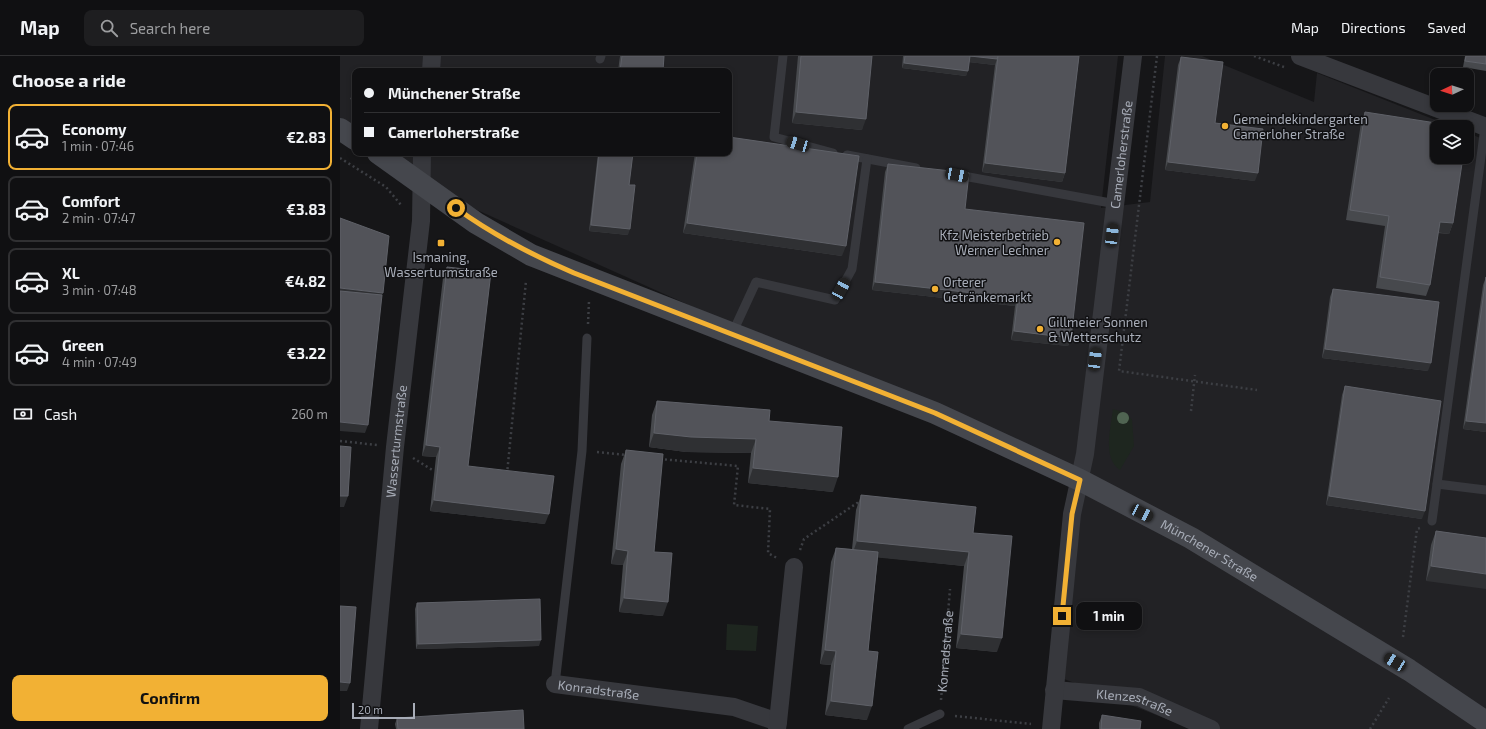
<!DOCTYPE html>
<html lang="en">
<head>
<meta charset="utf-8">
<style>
	:root { --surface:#101012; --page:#1e1e20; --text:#f1f3f6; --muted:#9c9d9f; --line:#303032; --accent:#f2b134 }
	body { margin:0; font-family:"Exo 2",sans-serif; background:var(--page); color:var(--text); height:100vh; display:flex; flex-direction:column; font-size:15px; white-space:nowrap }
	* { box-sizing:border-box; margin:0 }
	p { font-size:13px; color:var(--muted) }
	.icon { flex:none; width:22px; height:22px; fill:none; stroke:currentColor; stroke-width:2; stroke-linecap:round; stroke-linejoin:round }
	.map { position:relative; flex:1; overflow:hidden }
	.panel { display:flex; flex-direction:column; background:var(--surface); width:340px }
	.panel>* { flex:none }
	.guide { position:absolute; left:12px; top:12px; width:380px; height:88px; border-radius:8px; box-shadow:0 2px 6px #0003,0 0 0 1px var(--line); display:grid; align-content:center; height:88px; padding:0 12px; background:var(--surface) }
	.needle { width:26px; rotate:266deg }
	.buttons { position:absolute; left:1090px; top:12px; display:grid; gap:8px }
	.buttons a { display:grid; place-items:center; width:44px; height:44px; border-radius:8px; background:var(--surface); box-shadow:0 2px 6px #0003,0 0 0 1px var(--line); font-size:20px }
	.scale { position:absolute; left:12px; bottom:10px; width:63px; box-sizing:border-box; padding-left:4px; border:2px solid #a8adb8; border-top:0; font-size:11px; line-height:14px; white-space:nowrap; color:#a8adb8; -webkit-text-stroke:3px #111113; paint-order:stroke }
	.end { position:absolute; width:18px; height:18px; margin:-9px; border:5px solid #f2b134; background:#111; box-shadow:0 0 0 2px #111 }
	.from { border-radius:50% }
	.bubble { position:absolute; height:28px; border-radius:8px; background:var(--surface); box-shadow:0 2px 6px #0003,0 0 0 1px var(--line); font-size:13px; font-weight:700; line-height:28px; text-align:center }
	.car { position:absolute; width:12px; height:24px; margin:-12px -6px; border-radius:5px; box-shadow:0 0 3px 1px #0007; background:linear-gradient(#222 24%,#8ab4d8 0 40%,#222 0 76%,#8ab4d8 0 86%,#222 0) }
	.guide b { display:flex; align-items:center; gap:14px; height:38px; font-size:15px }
	.guide b+b { border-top:1px solid var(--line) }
	.guide i { width:10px; height:10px; background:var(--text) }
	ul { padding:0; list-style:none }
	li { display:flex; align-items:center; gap:12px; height:66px; margin:0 8px 6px; padding:0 4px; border:2px solid var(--line); border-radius:8px }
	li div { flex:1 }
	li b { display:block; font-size:15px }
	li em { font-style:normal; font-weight:700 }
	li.on { border-color:var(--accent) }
	li>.icon { width:36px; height:36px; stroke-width:1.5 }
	h2 { padding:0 12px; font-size:18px; line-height:48px }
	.pay { display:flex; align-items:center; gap:10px; height:44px; padding:0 12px; font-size:15px }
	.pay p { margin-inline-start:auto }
	.primary-button { display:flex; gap:8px; margin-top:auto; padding:8px 12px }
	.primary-button a { flex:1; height:46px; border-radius:8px; background:var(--accent); color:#111; font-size:16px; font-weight:700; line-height:46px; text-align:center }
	header { display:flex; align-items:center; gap:24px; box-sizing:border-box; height:56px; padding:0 20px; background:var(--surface); border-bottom:1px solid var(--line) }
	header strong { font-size:19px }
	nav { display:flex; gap:22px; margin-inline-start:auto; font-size:14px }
	.search { width:280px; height:36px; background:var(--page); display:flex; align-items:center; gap:10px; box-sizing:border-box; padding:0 14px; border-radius:8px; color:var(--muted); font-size:15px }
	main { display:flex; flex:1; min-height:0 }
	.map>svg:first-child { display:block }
	.built { fill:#222225 }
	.green { fill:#1e261f }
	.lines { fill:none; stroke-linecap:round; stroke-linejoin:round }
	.path { stroke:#3d3f44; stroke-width:2.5; stroke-dasharray:2 3; stroke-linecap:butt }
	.service { stroke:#37383d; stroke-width:9 }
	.minor { stroke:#37383d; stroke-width:18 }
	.secondary { stroke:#45474d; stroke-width:22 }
	.tree { fill:#506452 }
	.wall { fill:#47494d }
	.shaded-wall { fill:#2f3033 }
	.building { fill:#525359; stroke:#5f6168 }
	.route { stroke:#f2b134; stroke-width:5 }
	.poi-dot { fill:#f2b134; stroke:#111113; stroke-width:1.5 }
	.labels { text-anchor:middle; stroke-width:3; stroke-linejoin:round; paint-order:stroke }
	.poi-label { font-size:13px; fill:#a8adb8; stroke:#111113; text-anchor:start }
	.street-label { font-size:13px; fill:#a8adb8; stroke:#111113 }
</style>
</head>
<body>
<header>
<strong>Map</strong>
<div class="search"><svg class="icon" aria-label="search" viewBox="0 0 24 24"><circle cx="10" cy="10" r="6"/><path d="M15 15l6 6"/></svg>Search here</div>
<nav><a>Map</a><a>Directions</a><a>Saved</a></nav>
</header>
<main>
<section class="panel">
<h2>Choose a ride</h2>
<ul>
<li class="on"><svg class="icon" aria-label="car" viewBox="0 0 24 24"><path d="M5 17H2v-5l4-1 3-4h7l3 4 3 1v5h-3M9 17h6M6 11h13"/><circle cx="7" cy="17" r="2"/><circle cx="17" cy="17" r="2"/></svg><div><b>Economy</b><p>1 min · 07:46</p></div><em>€2.83</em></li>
<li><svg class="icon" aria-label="car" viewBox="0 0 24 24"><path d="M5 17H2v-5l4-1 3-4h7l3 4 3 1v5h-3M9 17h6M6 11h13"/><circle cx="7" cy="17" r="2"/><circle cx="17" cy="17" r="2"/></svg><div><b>Comfort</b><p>2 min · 07:47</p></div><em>€3.83</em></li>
<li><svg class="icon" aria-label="car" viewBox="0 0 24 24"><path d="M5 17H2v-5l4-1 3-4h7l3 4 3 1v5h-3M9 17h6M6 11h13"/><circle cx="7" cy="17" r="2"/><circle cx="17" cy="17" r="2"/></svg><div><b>XL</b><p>3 min · 07:48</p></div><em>€4.82</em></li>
<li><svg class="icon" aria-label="car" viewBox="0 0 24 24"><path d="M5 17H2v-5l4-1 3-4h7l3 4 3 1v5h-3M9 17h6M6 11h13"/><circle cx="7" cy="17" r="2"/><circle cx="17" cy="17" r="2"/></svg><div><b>Green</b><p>4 min · 07:49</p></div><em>€3.22</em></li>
</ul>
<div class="pay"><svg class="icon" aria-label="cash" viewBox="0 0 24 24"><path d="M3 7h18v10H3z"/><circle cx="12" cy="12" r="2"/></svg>Cash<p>260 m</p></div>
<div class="primary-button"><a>Confirm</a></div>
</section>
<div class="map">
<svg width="1146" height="673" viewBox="0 0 1146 673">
	<rect width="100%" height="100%" fill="#161618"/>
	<polygon class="built" points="0,0 778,0 761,152 810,146 825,0 862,0 974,46 977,17 1113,71 1097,71 1097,101 1127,101 1127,77 1146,84 1146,673 852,673 714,619 739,424 137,154 40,97 389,97 389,15 15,15 15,83 0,73"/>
	<g class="green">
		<path d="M773,353L786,357L792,364L794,390L780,414C762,402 771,371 773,353Z"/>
		<polygon points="387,568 418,570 416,595 386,594"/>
	</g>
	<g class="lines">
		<g class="path">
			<polyline points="817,0 779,315 917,334"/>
			<polyline points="914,0 944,11"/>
			<polyline points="0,102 46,131 61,149"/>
			<polyline points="248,268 249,245"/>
			<polyline points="851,355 855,319"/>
			<polyline points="0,385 37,389"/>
			<polyline points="257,396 287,399"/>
			<polyline points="73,402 94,415"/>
			<polyline points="320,403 398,410 394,449 430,453 428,497 437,502"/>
			<polyline points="167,418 186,225"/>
			<polyline points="460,494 464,483 517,447 520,448"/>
			<polyline points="1063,581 1077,473 1080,472"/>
			<path id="s1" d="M601,644L610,533"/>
			<polyline points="615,660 691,668"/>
			<polyline points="1030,673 1049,642"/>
		</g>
		<g class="service">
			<polyline points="443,0 434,81 493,97"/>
			<polyline points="260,3 261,0"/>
			<polyline points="507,99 576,112"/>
			<polyline points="618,119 776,148"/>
			<polyline points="392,278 416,226 495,244 512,213 527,103"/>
			<polyline points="1097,428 1146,434"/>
			<polyline points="1092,465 1145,71"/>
			<polyline points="215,628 242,395 247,282"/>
			<polyline points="568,673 600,658"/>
		</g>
		<g class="minor">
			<polyline points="960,0 1146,71"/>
			<polyline points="91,15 92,0"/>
			<path id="s2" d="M215,628L394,651L438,666L437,673"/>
			<path id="s3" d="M714,634L799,641L871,673"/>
			<polyline points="438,666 454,511"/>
			<path id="s4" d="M29,673L55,391L81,165L82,97"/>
			<path id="s5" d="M711,673L732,458L745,398L793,0"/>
		</g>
		<g class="secondary">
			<polyline points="0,73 15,83"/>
			<path id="s6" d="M38,97L136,167L191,199L595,357L740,424L851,482L1069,614L1146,666"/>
		</g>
	</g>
	<circle class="tree" cx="783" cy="362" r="6"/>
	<g class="wall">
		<polygon points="280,0 324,0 323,15 278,15"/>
		<polygon points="458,0 532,0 522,74 452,67"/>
		<polygon points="563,0 739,0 725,117 722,126 642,116 655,9 629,6 626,20 562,12"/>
		<polygon points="1125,0 1146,0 1146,15 1123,11"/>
		<polygon points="841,1 875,67 915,125 825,114 838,9"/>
		<polygon points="15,34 15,45 10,43"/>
		<polygon points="1025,56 1113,167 1109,178 1098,177 1090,229 1086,240 1036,232 1045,170 1006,164 1021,67"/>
		<polygon points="258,97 293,97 289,129 288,179 249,175"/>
		<polygon points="355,97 389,97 502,200 343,177"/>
		<polygon points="548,108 625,153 731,282 728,290 671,284 675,250 532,234 545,116"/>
		<polygon points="107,211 128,410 205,468 90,455 96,401 82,400 103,222"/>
		<polygon points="1146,221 1146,376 1123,373 1143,229"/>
		<polygon points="993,233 1088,315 982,302 990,241"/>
		<polygon points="1005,330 1082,463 986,449 1002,339"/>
		<polygon points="317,345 429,365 493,436 408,427 411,397 346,396 309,391 312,359"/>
		<polygon points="286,394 314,496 323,560 279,556 283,509 271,508 281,408"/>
		<polygon points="521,439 633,477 657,596 616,592 624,510 538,501 528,595 527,664 485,659 491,609 480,608 491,506 496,492 512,493 516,454"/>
		<polygon points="1096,475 1146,482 1086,525 1091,489"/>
		<polygon points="77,547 199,590 76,593 75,553"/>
		<polygon points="762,659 800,673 759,673 759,667"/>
		<polygon points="57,662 184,673 56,673 55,668"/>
	</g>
	<g class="shaded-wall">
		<polygon points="630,0 657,3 655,9 628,6"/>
		<polygon points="564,7 628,15 626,20 562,12"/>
		<polygon points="456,56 526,63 522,74 452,67"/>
		<polygon points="828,106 918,117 915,125 825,114"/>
		<polygon points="645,107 725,117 722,126 642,116"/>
		<polygon points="1100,166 1113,167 1109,178 1096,176"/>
		<polygon points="347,167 506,190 502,200 343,177"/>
		<polygon points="251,169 290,173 288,179 249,175"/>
		<polygon points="535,226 678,242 675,250 532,234"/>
		<polygon points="0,232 43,237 39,248 0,243"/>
		<polygon points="674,275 731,282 728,290 671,284"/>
		<polygon points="985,293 1091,307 1088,315 982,302"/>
		<polygon points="1126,365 1146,367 1146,376 1123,373"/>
		<polygon points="0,366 28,369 25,377 0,375"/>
		<polygon points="314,377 416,383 411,397 346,396 309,391"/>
		<polygon points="86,389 100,391 96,401 82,400"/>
		<polygon points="413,412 498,421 493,436 408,427"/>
		<polygon points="0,440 8,440 4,451 0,451"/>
		<polygon points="989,440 1085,455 1082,463 986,449"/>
		<polygon points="94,444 209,458 205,468 90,455"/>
		<polygon points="517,485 629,496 624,510 512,499"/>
		<polygon points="276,493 288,495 283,509 271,508"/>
		<polygon points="1091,510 1146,518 1146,533 1086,525"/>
		<polygon points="284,542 328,546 323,560 279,556"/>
		<polygon points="621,578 662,582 657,596 616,592"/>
		<polygon points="201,584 199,590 76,593 78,588"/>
		<polygon points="485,594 496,595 491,609 480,608"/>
		<polygon points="0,626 10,627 7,635 0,635"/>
		<polygon points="491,645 532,650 527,664 485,659"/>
	</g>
	<g class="building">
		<polygon points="282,0 324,0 323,15 280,15"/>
		<polygon points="461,0 532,0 526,63 456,56"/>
		<polygon points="565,0 658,0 657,3 630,0 628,15 564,7"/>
		<polygon points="658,0 739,0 725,117 645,107"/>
		<polygon points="1126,0 1146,0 1146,8 1125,5"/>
		<polygon points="841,1 883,6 875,67 923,73 918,117 828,106"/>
		<polygon points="15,34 15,42 12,40"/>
		<polygon points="1025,56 1122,71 1097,71 1097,101 1123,101 1113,167 1100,166 1090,229 1040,221 1049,160 1010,154"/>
		<polygon points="389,81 519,100 506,190 347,167 357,97 389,97"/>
		<polygon points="259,97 293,97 289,129 295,129 290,173 251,169"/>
		<polygon points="548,108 629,117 625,153 744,167 731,282 674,275 678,242 535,226"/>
		<polygon points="0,162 49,180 43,237 0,232"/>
		<polygon points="107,211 151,216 128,410 214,420 209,458 94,444 100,391 86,389"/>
		<polygon points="1146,221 1146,367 1126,365"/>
		<polygon points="993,233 1099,246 1091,307 985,293"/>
		<polygon points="0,235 42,239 28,369 0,366"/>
		<polygon points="1005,330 1101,345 1085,455 989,440"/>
		<polygon points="317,345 430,354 429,365 502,371 498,421 413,412 416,383 351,381 314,377"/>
		<polygon points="0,390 11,391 8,440 0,440"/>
		<polygon points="286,394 323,398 314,496 332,497 328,546 284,542 288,495 276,493"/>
		<polygon points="521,439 636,451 633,477 672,480 662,582 621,578 629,496 517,485"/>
		<polygon points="1096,475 1146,482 1146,518 1091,510"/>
		<polygon points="496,492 538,496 528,595 538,596 532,650 491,645 496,595 485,594"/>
		<polygon points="200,543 201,584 78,588 77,547"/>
		<polygon points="0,550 16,551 10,627 0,626"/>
		<polygon points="183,654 184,673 58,673 57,662"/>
		<polygon points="762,659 801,665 800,673 761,673"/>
	</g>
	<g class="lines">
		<path class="route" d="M116,152C153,179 192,199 234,217L595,357L740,424L732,458L722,560"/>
	</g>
	<g class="poi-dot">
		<circle cx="885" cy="70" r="4"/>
		<circle cx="717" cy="186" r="4"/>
		<rect x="97" y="183" width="8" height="8" rx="2"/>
		<circle cx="595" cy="233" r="4"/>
		<circle cx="700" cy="273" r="4"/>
	</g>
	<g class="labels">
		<g class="poi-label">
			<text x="893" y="68">Gemeindekindergarten<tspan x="893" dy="15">Camerloher Straße</tspan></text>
			<text x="709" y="184" text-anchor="end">Kfz Meisterbetrieb<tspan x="709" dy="15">Werner Lechner</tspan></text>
			<text x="101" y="206" text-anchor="middle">Ismaning,<tspan x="101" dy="15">Wasserturmstraße</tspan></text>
			<text x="603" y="231">Orterer<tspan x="603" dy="15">Getränkemarkt</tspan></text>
			<text x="708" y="271">Gillmeier Sonnen<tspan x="708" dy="15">&amp; Wetterschutz</tspan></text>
		</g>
		<g class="street-label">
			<text dy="5" stroke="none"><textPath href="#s5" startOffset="579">Camerloherstraße</textPath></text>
			<text dy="5" stroke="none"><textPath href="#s4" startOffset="289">Wasserturmstraße</textPath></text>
			<text dy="5" stroke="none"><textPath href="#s6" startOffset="925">Münchener Straße</textPath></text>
			<text dy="5" stroke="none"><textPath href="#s1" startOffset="49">Konradstraße</textPath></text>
			<text dy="5" stroke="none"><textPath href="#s2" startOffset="44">Konradstraße</textPath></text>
			<text dy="5" stroke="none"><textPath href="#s3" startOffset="82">Klenzestraße</textPath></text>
		</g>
	</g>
</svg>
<div class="buttons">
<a><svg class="needle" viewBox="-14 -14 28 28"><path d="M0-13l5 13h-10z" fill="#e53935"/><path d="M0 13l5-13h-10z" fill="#9c9d9f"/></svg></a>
<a><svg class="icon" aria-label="layers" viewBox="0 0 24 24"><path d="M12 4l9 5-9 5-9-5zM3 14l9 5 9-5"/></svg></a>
</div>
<div class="scale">20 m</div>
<i class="end from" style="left:116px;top:152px"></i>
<i class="end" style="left:722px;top:560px"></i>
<div class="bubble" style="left:736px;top:546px;width:66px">1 min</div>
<i class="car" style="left:458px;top:88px;rotate:287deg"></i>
<i class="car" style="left:617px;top:119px;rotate:101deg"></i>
<i class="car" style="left:772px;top:179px;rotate:7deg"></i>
<i class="car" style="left:501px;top:233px;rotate:29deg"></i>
<i class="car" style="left:755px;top:303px;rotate:7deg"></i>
<i class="car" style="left:802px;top:457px;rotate:117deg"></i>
<i class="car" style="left:1055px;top:606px;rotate:301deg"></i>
<div class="guide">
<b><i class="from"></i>Münchener Straße</b>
<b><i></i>Camerloherstraße</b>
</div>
</div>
</main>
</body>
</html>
